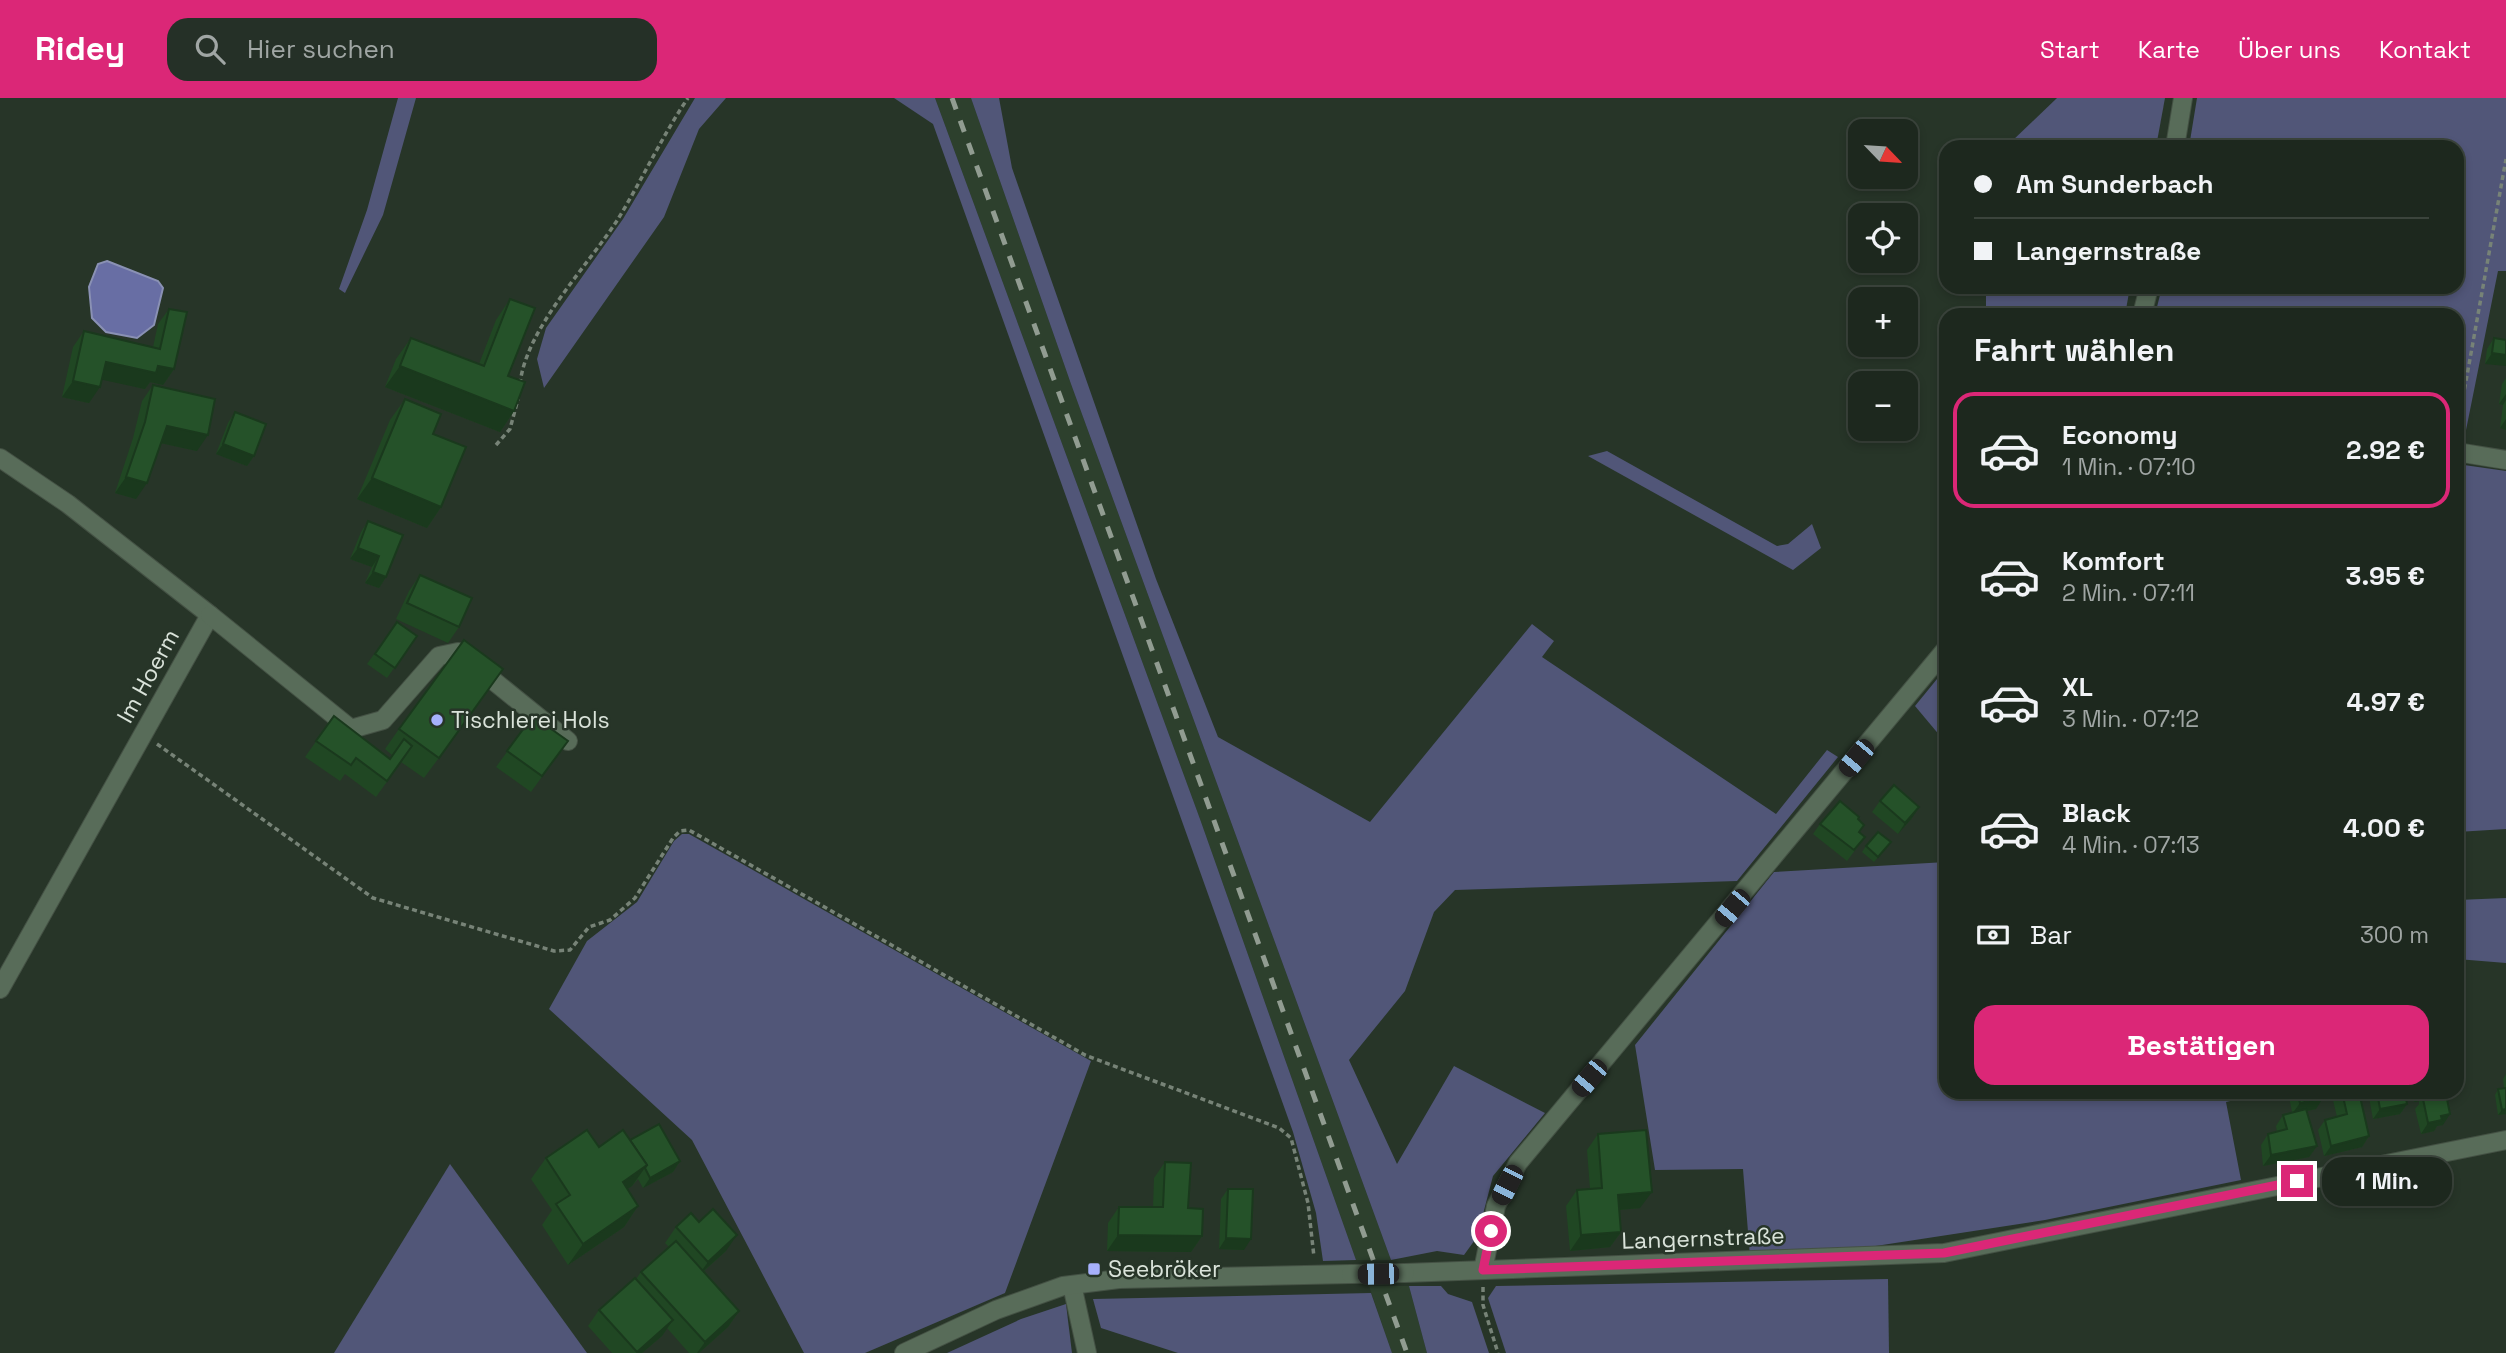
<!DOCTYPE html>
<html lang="de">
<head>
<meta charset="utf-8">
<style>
	:root { --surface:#1d281e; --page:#253027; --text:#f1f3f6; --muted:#a0a6a4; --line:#3b443c; --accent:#db2777 }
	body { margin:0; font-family:"Space Grotesk",sans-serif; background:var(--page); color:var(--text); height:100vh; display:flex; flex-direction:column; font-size:26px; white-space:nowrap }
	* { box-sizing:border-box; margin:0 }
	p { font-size:23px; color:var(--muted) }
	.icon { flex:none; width:38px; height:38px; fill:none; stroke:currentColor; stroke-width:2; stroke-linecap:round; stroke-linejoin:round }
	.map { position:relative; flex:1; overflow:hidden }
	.details { position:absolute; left:1939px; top:210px; width:525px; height:791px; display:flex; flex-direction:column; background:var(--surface); border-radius:21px; box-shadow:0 4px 10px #0003,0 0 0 2px var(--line) }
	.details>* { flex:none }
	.guide { position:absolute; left:1939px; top:42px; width:525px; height:154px; border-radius:21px; box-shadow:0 4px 10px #0003,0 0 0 2px var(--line); display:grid; align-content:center; height:154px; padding:0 35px; background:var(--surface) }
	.needle { width:46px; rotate:115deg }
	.tools { position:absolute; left:1848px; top:21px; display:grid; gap:14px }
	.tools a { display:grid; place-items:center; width:70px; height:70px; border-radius:14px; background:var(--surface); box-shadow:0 4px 10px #0003,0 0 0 2px var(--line); font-size:35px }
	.end { position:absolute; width:32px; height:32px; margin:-16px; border:9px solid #db2777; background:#fff; box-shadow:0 0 0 4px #fff }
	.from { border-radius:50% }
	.bubble { position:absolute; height:49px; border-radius:21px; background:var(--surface); box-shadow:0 4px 10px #0003,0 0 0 2px var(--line); font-size:23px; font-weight:600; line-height:49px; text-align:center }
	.car { position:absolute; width:21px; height:42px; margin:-21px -10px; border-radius:9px; box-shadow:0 0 5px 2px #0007; background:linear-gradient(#222 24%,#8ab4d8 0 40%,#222 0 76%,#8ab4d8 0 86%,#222 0) }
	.guide b { display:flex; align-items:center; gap:24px; height:66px; font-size:26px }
	.guide b+b { border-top:2px solid var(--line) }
	.guide i { width:18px; height:18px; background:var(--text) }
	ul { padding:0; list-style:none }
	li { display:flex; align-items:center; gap:21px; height:116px; margin:0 14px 10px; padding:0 21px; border:4px solid transparent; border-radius:21px }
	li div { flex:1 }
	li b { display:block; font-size:26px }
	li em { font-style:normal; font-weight:600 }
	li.selected { border-color:var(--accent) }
	li>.icon { width:63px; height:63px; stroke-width:1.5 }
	h2 { padding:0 35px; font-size:32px; line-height:84px }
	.pay { display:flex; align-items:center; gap:18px; height:77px; padding:0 35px; font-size:26px }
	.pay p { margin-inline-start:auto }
	.button { display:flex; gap:14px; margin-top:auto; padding:14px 35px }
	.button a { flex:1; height:80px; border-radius:21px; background:var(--accent); color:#fff; font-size:28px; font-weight:600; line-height:80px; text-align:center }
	header { display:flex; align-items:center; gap:42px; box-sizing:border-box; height:98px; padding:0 35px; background:var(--accent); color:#fff }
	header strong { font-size:33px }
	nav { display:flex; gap:38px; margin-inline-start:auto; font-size:24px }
	.search { width:490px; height:63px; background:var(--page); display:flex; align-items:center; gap:18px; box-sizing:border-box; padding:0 24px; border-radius:21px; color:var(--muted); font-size:26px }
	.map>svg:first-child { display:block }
	.built { fill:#2d402d }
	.green { fill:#515678 }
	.water { fill:#686ea4; stroke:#8a91b4; stroke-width:2 }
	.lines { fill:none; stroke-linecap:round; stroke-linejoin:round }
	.minor-casing { stroke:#445144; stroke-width:20 }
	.path { stroke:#778377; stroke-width:3.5; stroke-dasharray:5 3.5; stroke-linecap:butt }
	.minor { stroke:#586c59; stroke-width:18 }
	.rail { stroke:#919c91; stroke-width:5; stroke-dasharray:12 12; stroke-linecap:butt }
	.minor-bridge-casing { stroke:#445144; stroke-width:20; stroke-linecap:butt }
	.minor-bridge { stroke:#586c59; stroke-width:18 }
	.wall { fill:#204723 }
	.shaded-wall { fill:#1a391d }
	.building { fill:#255229; stroke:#1a391d; stroke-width:2 }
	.route { stroke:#db2777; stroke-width:9 }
	.poi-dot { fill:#a7b1fc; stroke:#273528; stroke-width:2.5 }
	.labels { text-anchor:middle; stroke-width:5; stroke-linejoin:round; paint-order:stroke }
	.street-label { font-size:23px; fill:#dae3da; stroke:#273528 }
	.poi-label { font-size:23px; fill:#dae3da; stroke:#273528; text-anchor:start }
</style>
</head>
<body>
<header>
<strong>Ridey</strong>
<div class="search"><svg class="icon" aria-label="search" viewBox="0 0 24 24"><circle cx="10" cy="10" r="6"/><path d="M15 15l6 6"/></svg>Hier suchen</div>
<nav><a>Start</a><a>Karte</a><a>Über uns</a><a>Kontakt</a></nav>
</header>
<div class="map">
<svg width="2506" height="1255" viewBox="0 0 2506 1255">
	<rect width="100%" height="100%" fill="#273528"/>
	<g class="built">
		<polygon points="935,0 971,0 1071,286 1391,1162 1356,1162 1200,721"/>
		<polygon points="1369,1188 1409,1188 1427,1255 1392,1255"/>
	</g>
	<g class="green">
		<polygon points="398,0 416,0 383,117 345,195 339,191 367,112"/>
		<polygon points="695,0 726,0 699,31 664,119 544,290 537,261 546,230 623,121"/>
		<polygon points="894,0 935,0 1200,721 1356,1162 1323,1163 1316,1115 1293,1034 933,26"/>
		<polygon points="971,0 999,0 1012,70 1156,481 1218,639 1370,724 1532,526 1554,543 1542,559 1776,716 1827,652 1838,659 1737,783 1455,792 1434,814 1405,893 1349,962 1397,1066 1454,968 1545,1015 1493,1078 1477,1139 1464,1157 1437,1153 1391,1162 1071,286"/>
		<polygon points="2057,0 2165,0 2156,49 2009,49 2011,44"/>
		<polygon points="2197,0 2506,0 2506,173 2498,173 2463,347 2457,346 2457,217 2155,217 2162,189 2457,189 2457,49 2189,49"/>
		<polygon points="1986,189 2130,189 2125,217 1986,217"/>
		<polygon points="1607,353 1777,448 1788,446 1812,426 1821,450 1793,472 1588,358"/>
		<polygon points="2457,366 2506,373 2506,731 2457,734"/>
		<polygon points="1946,570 1946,645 1915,608"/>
		<polygon points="682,736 689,736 1091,963 1005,1195 865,1255 804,1255 692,1042 549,911 587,843 637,804 674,743"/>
		<polygon points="1946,764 1946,994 2268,994 2226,1004 2241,1082 2045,1122 1856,1151 1750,1159 1743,1071 1655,1072 1635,947 1774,774"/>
		<polygon points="2506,800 2506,865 2457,861 2457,802"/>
		<polygon points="450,1066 587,1255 334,1255"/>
		<polygon points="1888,1181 1889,1255 1506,1255 1488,1200 1496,1188"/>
		<polygon points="1409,1188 1441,1188 1448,1196 1472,1204 1489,1255 1427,1255"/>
		<polygon points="1371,1195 1392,1255 1178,1255 1101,1230 1093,1201"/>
		<polygon points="1066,1206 1072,1255 947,1255 1021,1221"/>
	</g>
	<polygon class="water" points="107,163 158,183 163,190 154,227 137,240 106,234 92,220 89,189 98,166"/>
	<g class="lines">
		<defs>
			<g id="minor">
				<polyline points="2175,49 2183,0"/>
				<polyline points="2142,217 2149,189"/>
				<polyline points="2457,354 2506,362"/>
				<polyline points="0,360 68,406 210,517 0,891"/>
				<polyline points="210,517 351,631 383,622 439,558 458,554 568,643"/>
				<polyline points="1483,1172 1496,1108 1518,1065 1946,551"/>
				<polyline points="1405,1175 1944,1155 2506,1042"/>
				<polyline points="1072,1187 1087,1255"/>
				<polyline points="904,1255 996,1212 1063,1188 1119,1181 1351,1176"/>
			</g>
		</defs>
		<use href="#minor" class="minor-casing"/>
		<g class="path">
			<path d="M520,286C526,230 588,168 618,121C642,82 662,38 688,0"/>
			<polyline points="2457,333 2506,61"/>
			<polyline points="496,347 510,331 518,301"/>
			<polyline points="157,646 373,800 554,853 570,852 589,829 610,822 635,800 673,740 680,733 689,732 1085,957 1279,1030 1291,1040 1308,1105 1314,1159"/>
			<polyline points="1483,1189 1483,1207 1498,1255"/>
		</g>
		<use href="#minor" class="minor"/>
		<polyline class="rail" points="952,0 1407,1255"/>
		<defs>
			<polyline id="minor-bridge" points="1351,1176 1405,1175"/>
		</defs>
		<use href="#minor-bridge" class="minor-bridge-casing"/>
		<use href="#minor-bridge" class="minor-bridge"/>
	</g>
	<g class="wall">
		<polygon points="510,201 508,278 514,313 500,334 385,289 396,261 411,240 479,266 496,222"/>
		<polygon points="169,211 174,271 163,287 150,284 145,291 102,281 89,305 62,299 73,249 84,233 153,249 158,226"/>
		<polygon points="2494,240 2506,242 2485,266 2487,251"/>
		<polygon points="2506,280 2506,332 2500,330 2503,307 2499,306 2502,286"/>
		<polygon points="153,287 197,353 161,345 136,401 115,395 133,340 142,303"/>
		<polygon points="405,301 441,409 427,430 357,401 390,322"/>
		<polygon points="235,314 254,358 247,368 216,356 228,325"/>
		<polygon points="368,423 386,479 379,490 365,485 372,469 350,461 361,434"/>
		<polygon points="420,477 459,529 448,545 396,521 409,493"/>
		<polygon points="397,524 417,538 387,580 367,566"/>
		<polygon points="489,592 424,680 401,664 376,699 345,676 340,683 305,659 334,618 390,661 392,657 385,651 399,631"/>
		<polygon points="533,618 568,643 531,694 496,669"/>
		<polygon points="1880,703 1912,720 1898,736 1872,714"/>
		<polygon points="1858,721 1859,734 1865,739 1847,763 1813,736 1820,726"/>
		<polygon points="1866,748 1887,749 1874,764 1862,754"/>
		<polygon points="2506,976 2506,1016 2498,1017 2495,997 2498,991 2504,991 2503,981"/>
		<polygon points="2288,994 2322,994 2316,1011 2307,1013 2317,1048 2309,1059 2263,1068 2261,1047 2268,1036 2277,1034 2276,1028 2283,1017 2292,1014"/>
		<polygon points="2339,994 2359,994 2369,1038 2362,1049 2324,1058 2318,1032 2325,1022 2337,1019 2333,1002"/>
		<polygon points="2368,994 2405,994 2407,1006 2400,1016 2373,1021"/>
		<polygon points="2412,994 2441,994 2438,997 2443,1027 2437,1028 2434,1033 2421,1036 2415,1011 2419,1006 2419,1003 2414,1004"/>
		<polygon points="1598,1036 1640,1110 1619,1112 1621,1134 1610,1149 1570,1153 1566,1108 1577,1092 1590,1091 1587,1052"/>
		<polygon points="630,1042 680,1063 673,1074 643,1090 638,1081 632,1088 627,1091 638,1108 624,1129 568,1167 542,1127 552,1112 531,1081 546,1060"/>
		<polygon points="1165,1064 1202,1138 1191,1154 1107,1153 1108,1125 1119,1109 1153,1109 1154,1080"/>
		<polygon points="1228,1091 1244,1152 1219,1151 1221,1101"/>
		<polygon points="676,1129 726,1153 704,1173 739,1213 728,1229 699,1255 689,1255 667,1230 662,1238 642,1255 612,1255 588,1228 599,1212 636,1181 641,1174 669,1149 665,1145"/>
	</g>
	<g class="shaded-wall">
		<polygon points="2492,255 2506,257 2506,268 2485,266"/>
		<polygon points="106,264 158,268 174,271 163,287 150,284 145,291 94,280"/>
		<polygon points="400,268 514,313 500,334 385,289"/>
		<polygon points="73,283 100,289 89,305 62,299"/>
		<polygon points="2506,296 2506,302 2503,307 2499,306"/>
		<polygon points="2506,321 2506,332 2500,330"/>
		<polygon points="167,328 208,337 197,353 156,344"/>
		<polygon points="223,346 254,358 247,368 216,356"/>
		<polygon points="126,379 147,385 136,401 115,395"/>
		<polygon points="372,380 441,409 427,430 357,401"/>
		<polygon points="358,450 379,458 372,469 350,461"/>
		<polygon points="373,474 386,479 379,490 365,485"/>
		<polygon points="1919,709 1912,720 1898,736 1905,725"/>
		<polygon points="2422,998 2419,1003 2414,1004 2418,999"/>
		<polygon points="2323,1000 2316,1011 2292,1016 2300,1005"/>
		<polygon points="2407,1006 2400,1016 2373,1021 2380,1011"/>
		<polygon points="2506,1011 2506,1016 2498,1017 2502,1012"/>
		<polygon points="2450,1016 2443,1027 2437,1028 2434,1033 2421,1036 2428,1025 2441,1018"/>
		<polygon points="2369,1038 2362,1049 2324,1058 2331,1048"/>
		<polygon points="2317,1048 2309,1059 2263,1068 2271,1057"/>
		<polygon points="680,1063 673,1074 643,1090 650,1080"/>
		<polygon points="647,1067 632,1088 608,1104 623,1084"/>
		<polygon points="1652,1094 1640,1110 1607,1113 1618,1097"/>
		<polygon points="638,1108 624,1129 568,1167 583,1146"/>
		<polygon points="1621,1134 1610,1149 1570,1153 1581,1137"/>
		<polygon points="737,1137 726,1153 697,1179 708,1164"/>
		<polygon points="1118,1137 1202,1138 1191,1154 1107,1153"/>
		<polygon points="1226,1140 1251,1141 1244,1152 1219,1151"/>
		<polygon points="739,1213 728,1229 699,1255 697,1255 705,1244"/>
		<polygon points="673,1222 662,1238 642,1255 636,1255"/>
	</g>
	<g class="building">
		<polygon points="510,201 535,210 508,278 525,284 514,313 400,268 411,240 484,268"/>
		<polygon points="169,211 187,214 174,271 158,268 156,275 106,264 100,289 73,283 84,233 160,251"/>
		<polygon points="2494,240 2506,242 2506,257 2492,255"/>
		<polygon points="153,287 215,301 208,337 167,328 147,385 126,379 145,324"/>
		<polygon points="405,301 441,316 433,336 466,349 441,409 372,380"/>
		<polygon points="235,314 266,326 254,358 223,346"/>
		<polygon points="368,423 403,437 386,479 373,474 379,458 358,450"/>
		<polygon points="420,477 472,500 459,529 407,505"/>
		<polygon points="397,524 417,538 395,570 375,556"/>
		<polygon points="464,542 503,571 439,660 399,631"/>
		<polygon points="334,618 390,661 404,641 412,648 387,683 356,660 351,667 316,643"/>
		<polygon points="533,618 568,643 542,678 507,653"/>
		<polygon points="1894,687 1919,709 1905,725 1880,703"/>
		<polygon points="1840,703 1859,719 1858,721 1864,727 1859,734 1865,739 1854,752 1820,726"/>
		<polygon points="1878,734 1891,744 1878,759 1866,748"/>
		<polygon points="2506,990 2506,1011 2502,1012 2498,991"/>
		<polygon points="2297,994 2322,994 2323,1000 2300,1005"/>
		<polygon points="2342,994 2359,994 2369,1038 2331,1048 2325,1022 2347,1016"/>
		<polygon points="2377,994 2405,994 2407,1006 2380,1011"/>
		<polygon points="2417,994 2441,994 2435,995 2435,998 2423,1001 2422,998 2418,999"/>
		<polygon points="2446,996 2450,1016 2441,1018 2442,1022 2428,1025 2423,1001"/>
		<polygon points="2306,1011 2317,1048 2271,1057 2268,1036 2287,1031 2283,1017"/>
		<polygon points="659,1026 680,1063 650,1080 645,1070 647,1067 630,1042"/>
		<polygon points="587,1032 599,1049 623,1032 647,1067 623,1084 638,1108 583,1146 556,1106 570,1097 546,1060"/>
		<polygon points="1646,1032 1652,1094 1618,1097 1621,1134 1581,1137 1577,1092 1602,1090 1598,1036"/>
		<polygon points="1165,1064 1191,1065 1188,1110 1203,1111 1202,1138 1118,1137 1119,1109 1163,1109"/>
		<polygon points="1228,1091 1253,1091 1251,1141 1226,1140"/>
		<polygon points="713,1111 737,1137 708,1164 676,1129 691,1115 699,1124"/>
		<polygon points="676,1143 739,1213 705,1244 641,1174"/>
		<polygon points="635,1180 673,1222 637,1254 599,1212"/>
	</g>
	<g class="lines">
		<polyline class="route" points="1491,1133 1483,1172 1944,1155 2297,1083"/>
	</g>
	<g class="poi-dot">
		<circle cx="437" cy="622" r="7"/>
		<rect x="1087" y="1164" width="14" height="14" rx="3.5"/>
	</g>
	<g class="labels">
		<g class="street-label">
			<text transform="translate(148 578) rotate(-61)" y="8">Im Hoerm</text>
			<text transform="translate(1703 1140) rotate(-2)" y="8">Langernstraße</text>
		</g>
		<g class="poi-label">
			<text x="451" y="630">Tischlerei Hols</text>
			<text x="1108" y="1179">Seebröker</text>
		</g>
	</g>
</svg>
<div class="tools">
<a><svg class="needle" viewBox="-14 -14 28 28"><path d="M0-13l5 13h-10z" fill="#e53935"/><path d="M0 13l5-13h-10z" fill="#a0a6a4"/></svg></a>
<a><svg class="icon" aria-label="locate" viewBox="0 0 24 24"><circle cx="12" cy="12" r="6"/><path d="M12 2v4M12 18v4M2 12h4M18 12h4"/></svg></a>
<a>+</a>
<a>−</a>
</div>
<i class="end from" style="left:1491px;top:1133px"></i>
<i class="end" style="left:2297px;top:1083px"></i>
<div class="bubble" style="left:2322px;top:1059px;width:130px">1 Min.</div>
<i class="car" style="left:1856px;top:660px;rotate:220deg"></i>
<i class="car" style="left:1732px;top:810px;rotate:220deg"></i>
<i class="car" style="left:1589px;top:980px;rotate:220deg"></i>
<i class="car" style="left:1507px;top:1087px;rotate:207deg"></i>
<i class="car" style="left:1378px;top:1176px;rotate:269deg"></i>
<div class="guide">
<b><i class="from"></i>Am Sunderbach</b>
<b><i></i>Langernstraße</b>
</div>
<section class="details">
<h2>Fahrt wählen</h2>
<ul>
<li class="selected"><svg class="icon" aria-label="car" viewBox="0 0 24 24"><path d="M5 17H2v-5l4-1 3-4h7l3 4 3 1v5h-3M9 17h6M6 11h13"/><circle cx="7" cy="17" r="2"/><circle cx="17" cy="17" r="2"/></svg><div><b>Economy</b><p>1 Min. · 07:10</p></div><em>2.92 €</em></li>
<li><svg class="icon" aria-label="car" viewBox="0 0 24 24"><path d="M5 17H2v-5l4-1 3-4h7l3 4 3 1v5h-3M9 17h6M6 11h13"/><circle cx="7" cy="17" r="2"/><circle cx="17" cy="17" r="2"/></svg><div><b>Komfort</b><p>2 Min. · 07:11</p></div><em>3.95 €</em></li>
<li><svg class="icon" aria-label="car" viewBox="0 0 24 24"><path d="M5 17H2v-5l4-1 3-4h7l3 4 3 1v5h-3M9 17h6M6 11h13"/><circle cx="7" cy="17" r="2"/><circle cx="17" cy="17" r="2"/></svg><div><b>XL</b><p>3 Min. · 07:12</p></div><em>4.97 €</em></li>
<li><svg class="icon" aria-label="car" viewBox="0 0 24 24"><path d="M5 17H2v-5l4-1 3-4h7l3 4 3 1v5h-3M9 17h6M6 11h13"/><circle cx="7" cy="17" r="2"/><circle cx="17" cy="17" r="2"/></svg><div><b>Black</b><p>4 Min. · 07:13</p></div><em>4.00 €</em></li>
</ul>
<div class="pay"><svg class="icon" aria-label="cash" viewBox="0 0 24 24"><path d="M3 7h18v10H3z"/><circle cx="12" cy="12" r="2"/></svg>Bar<p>300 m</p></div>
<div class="button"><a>Bestätigen</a></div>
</section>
</div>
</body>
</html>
